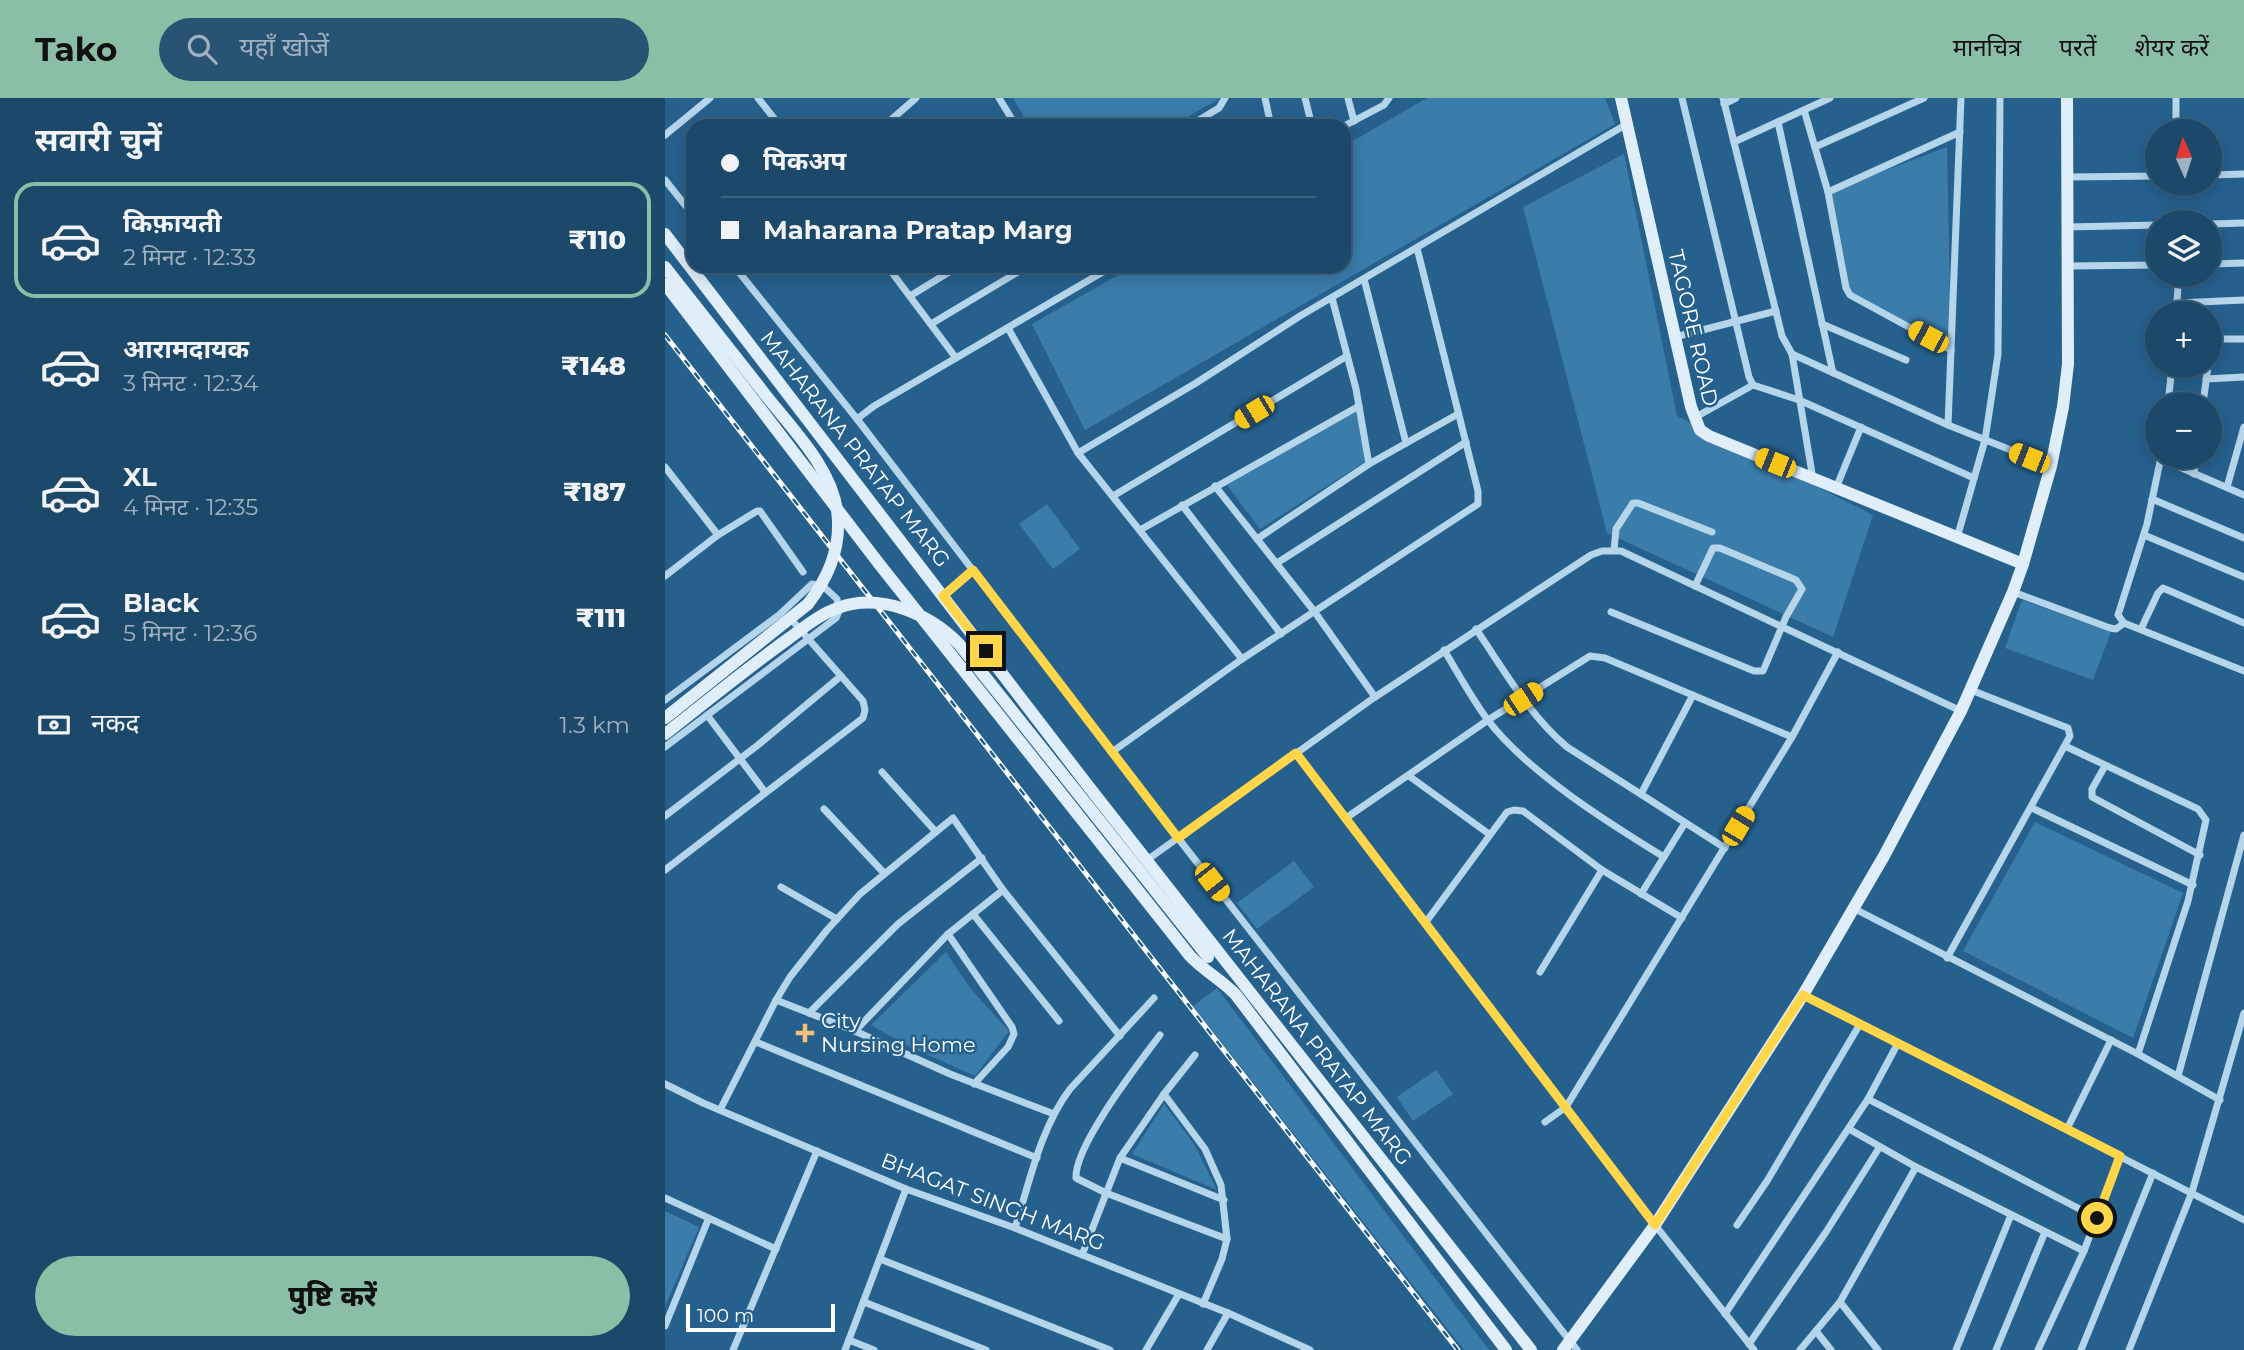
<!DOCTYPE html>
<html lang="hi">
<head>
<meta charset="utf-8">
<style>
	:root { --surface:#1c496a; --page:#295372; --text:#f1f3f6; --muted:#a0b2c1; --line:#3a617e; --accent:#8abfa5 }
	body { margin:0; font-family:Montserrat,"Noto Sans Devanagari",sans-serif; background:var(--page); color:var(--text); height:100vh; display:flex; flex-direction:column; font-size:26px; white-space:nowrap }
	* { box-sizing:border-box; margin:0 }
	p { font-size:23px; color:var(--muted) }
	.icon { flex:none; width:38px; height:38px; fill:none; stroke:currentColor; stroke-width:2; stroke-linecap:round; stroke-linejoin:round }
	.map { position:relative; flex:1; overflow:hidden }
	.details { display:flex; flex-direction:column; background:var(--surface); width:665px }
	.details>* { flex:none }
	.hud { position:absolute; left:21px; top:21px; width:665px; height:154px; border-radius:21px; box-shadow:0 4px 18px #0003,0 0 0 2px var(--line); display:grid; align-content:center; height:154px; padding:0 35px; background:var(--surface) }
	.needle { width:46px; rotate:357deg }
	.tools { position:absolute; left:1480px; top:21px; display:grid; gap:14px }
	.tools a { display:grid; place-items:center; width:77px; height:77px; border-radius:50%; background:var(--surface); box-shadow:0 4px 18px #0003,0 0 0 2px var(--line); font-size:35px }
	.scale { position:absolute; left:21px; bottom:18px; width:149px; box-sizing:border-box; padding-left:7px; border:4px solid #fff; border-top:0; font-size:19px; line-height:24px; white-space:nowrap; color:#fff; -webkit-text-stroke:5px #26618e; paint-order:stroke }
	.end { position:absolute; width:32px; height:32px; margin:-16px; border:9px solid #ffd54a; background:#111; box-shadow:0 0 0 4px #111 }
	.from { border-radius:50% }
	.car { position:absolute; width:21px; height:42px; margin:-21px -10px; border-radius:9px; box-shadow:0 0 5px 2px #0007; background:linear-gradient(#f5c518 24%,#345 0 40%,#f5c518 0 76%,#345 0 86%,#f5c518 0) }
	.hud b { display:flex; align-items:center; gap:24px; height:66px; font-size:26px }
	.hud b+b { border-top:2px solid var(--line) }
	.hud i { width:18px; height:18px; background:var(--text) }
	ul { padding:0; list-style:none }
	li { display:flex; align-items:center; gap:21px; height:116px; margin:0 14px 10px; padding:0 21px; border:4px solid transparent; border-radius:21px }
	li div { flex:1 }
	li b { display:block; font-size:26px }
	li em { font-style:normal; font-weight:800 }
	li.active { border-color:var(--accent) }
	li>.icon { width:63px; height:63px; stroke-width:1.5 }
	h2 { padding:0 35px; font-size:32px; line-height:84px }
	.pay { display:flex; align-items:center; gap:18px; height:77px; padding:0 35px; font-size:26px }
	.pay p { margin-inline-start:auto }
	.action { display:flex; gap:14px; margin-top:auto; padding:14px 35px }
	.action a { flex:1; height:80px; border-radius:42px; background:var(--accent); color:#111; font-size:28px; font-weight:800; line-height:80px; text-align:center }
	header { display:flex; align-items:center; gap:42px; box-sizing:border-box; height:98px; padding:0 35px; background:var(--accent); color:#111 }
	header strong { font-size:33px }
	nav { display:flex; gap:38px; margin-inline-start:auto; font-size:24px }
	.search { width:490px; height:63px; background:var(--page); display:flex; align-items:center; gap:18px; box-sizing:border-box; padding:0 24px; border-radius:38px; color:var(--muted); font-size:26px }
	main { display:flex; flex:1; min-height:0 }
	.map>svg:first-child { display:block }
	.green { fill:#3a7caa }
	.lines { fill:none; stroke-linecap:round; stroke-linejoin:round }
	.street { stroke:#b5d5eb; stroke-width:7 }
	.secondary { stroke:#e0eef9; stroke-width:12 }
	.rail-casing { stroke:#fff; stroke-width:5 }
	.rail { stroke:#26618e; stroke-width:2.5; stroke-dasharray:8; stroke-linecap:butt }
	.secondary-bridge { stroke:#e0eef9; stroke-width:12 }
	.route { stroke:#ffd54a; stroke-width:9 }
	.poi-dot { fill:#f4c07a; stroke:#26618e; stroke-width:2.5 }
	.labels { text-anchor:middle; stroke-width:5; stroke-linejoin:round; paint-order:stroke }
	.street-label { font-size:21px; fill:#fff; stroke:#26618e }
	.poi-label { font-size:21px; fill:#fff; stroke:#26618e; text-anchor:start }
</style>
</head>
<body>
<header>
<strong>Tako</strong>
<div class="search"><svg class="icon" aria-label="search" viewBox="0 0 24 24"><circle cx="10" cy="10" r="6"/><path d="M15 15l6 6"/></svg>यहाँ खोजें</div>
<nav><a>मानचित्र</a><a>परतें</a><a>शेयर करें</a></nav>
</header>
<main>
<section class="details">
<h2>सवारी चुनें</h2>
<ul>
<li class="active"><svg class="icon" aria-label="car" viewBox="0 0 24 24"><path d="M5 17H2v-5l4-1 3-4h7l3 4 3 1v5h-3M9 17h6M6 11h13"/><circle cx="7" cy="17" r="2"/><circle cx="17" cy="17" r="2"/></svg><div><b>किफ़ायती</b><p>2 मिनट · 12:33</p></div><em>₹110</em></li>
<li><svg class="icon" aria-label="car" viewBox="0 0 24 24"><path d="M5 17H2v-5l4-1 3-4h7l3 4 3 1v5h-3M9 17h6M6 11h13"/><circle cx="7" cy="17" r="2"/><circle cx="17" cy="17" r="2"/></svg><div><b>आरामदायक</b><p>3 मिनट · 12:34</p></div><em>₹148</em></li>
<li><svg class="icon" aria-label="car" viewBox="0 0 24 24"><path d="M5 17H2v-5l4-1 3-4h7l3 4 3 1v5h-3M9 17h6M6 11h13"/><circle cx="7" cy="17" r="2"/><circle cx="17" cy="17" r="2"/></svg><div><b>XL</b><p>4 मिनट · 12:35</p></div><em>₹187</em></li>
<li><svg class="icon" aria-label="car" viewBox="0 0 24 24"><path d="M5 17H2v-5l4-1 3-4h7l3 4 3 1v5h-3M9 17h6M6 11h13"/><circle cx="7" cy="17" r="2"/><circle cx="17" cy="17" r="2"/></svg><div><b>Black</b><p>5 मिनट · 12:36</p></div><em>₹111</em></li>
</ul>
<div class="pay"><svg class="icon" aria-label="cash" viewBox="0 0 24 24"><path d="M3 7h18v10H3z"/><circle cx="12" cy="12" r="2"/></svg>नकद<p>1.3 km</p></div>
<div class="action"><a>पुष्टि करें</a></div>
</section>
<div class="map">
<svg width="1579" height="1252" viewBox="0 0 1579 1252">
	<rect width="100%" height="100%" fill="#26618e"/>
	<g class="green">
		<polygon points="348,0 554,0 554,1 507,28 364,28"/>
		<polygon points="762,0 940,0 950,26 420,332 367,226 469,168 679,168 679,48"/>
		<polygon points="1282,49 1286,252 1178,190 1163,94"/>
		<polygon points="959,56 1012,318 1208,417 1168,539 942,435 858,109"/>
		<polygon points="692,313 701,363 595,431 562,387"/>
		<polygon points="382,406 415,451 388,471 354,426"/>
		<polygon points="1357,502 1446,534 1428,582 1340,550"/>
		<polygon points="1370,724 1518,795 1468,940 1298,853"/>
		<polygon points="629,763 649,789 592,831 572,805"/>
		<polygon points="281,854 305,890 344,933 310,978 243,948 206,927"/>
		<polygon points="552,890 824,1252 799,1252 528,908"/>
		<polygon points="771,972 788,996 748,1023 732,999"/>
		<polygon points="499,1006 529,1046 552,1092 467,1056"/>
		<polygon points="0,1113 34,1129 0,1209"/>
	</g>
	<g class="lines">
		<g class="street">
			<polyline points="93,0 115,28"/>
			<polyline points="334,0 351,28"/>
			<polyline points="600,0 606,28"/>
			<polyline points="640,0 647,28"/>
			<polyline points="683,0 689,23"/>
			<polyline points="1017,0 1084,279 1088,287 1134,302 1309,380"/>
			<polyline points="1058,0 1117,238 1127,256 1283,327 1386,368"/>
			<polyline points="1511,0 1511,33"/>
			<polyline points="1059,6 1071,0"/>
			<polyline points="1139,12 1163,94 1181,190 1185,197 1286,252"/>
			<polyline points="1113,24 1168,275"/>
			<polyline points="219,28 251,0"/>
			<polyline points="524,28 554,10 560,0"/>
			<polyline points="679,28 719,7 724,0"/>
			<polyline points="0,37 45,0"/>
			<polyline points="1069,44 1165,0"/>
			<polyline points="1150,49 1259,0"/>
			<polyline points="1545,77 1579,76"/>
			<polyline points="1403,79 1493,78"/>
			<polyline points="0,82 28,117"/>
			<polyline points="1163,94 1295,34"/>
			<polyline points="1545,126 1579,125"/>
			<polyline points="1403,129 1493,127"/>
			<polyline points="1545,166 1579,165"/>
			<polyline points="69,168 192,321 513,740 912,1252"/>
			<polyline points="222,168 291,260"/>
			<polyline points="1404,168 1493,167"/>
			<polyline points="699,181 741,345"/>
			<polyline points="245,198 294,168"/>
			<polyline points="1512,205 1579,202"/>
			<polyline points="1511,215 1514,177"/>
			<polyline points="266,226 363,168"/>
			<polyline points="1157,226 1241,262"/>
			<polyline points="343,230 413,355 577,561"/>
			<polyline points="1010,239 1111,213"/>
			<polyline points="1545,241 1579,241"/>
			<polyline points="1127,256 1148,381"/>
			<polyline points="1541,281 1579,279"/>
			<polyline points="1503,306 1507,268"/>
			<polyline points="1538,306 1543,268"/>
			<polyline points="1029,320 1088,287"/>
			<polyline points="192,321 209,308 448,168"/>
			<polyline points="1283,327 1296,0"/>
			<polyline points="413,355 531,285 635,218 962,26"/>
			<polyline points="1496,359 1482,426 1453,517 1459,525 1579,573"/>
			<polyline points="1496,361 1579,397"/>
			<polyline points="704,366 793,316"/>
			<polyline points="0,369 53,437"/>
			<polyline points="1529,376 1531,359"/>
			<polyline points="550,388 649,513 710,599"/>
			<polyline points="1562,389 1579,329"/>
			<polyline points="1171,390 1196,329"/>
			<polyline points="448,398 682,258"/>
			<polyline points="1487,401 1579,440"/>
			<polyline points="517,407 616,536"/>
			<polyline points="475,432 694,308"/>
			<polyline points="1479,437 1579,479"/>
			<polyline points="1292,440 1320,342 1333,256 1335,0"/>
			<polyline points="592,441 704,366 691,291 667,200"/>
			<polyline points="949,452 951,431 968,405 973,405 1047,434"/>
			<polyline points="612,465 801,344"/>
			<polyline points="0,478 53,437 92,413 95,413 138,474"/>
			<polyline points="1348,494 1445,530 1451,531 1459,525"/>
			<polyline points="278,498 308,473"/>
			<polyline points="946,514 1089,573 1098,573 1121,519 1137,491 1131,482 1055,450 1048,450 1030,488"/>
			<path d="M811,531C839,572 864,617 902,649L1060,750"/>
			<polyline points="1476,531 1493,495 1498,490 1579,525"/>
			<path d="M779,552C793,575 806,599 822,621C862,674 942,724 999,759"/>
			<polyline points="0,602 114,517 147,486 159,489 172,501 174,513 171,520 0,649"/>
			<polyline points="42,617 100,694"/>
			<polyline points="1400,648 1533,711 1541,722 1523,803 1473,956"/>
			<polyline points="447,654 577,561 813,406 813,393 752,150"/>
			<polyline points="631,655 990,1127 1089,1252"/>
			<polyline points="1440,668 1427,691 1427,699 1535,757"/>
			<polyline points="217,674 271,734"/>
			<polyline points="744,678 824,736"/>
			<polyline points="976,696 1028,597"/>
			<polyline points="1367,710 1528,787"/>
			<polyline points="159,711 219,775"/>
			<polyline points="0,718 93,647 176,578"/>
			<polyline points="681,720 823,622 925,558 940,560 1127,639"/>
			<polyline points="482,762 710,599 926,457 937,453 956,453 1296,613"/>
			<polyline points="0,772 198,620 200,612 198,603 125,520"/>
			<polyline points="116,789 172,821"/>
			<polyline points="976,796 1020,725"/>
			<polyline points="1188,810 1473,956 1555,1002"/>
			<polyline points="308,816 394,923"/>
			<polyline points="761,824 842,714 849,712 858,713 937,772 1017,820"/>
			<polyline points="283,836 347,929 349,936 343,949 309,986"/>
			<polyline points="1282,860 1405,638 1403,630 1306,592"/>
			<polyline points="875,874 937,772"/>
			<polyline points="1138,897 1579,1122"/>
			<polyline points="111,902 190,933 285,976 389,1016"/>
			<polyline points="144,915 233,826 317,760"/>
			<polyline points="190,933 283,836 338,792"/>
			<path d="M495,937C474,965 409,1048 411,1080L441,1095L562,1141"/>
			<polyline points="91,944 372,1060"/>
			<polyline points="1513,978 1579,737"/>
			<polyline points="0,986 38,1005 241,1091 350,1130 563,1215 645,1252"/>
			<polyline points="499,996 540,1051 556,1087 562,1141 557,1161 538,1206"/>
			<polyline points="1203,1001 1432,1120"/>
			<polyline points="55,1012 111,902 125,879 162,832 195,796 288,720 338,792 455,938"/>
			<polyline points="880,1024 901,1009 1127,639 1173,554"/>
			<polyline points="1184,1031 1251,1069 1419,1153"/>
			<polyline points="1402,1031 1446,942"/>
			<polyline points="455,1060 559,1102"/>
			<polyline points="0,1100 111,1151"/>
			<polyline points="1072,1127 1102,1083 1195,926"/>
			<path d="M350,1130C365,1083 375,1031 405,991L489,900"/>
			<polyline points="417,1157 455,1060 499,996 530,957"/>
			<polyline points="215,1161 445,1252"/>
			<polyline points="199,1204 321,1252"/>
			<polyline points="1175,1204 1213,1252"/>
			<polyline points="1060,1216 1203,1001 1233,945"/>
			<polyline points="0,1228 43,1122"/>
			<polyline points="1151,1233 1166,1252"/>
			<polyline points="184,1242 209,1252"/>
			<polyline points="1084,1246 1161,1134 1214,1050"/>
			<polyline points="68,1252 152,1053"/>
			<polyline points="180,1252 241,1091"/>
			<polyline points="481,1252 514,1196"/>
			<polyline points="542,1252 563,1215"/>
			<polyline points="1135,1252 1175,1204 1251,1069"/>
			<polyline points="1291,1252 1346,1117"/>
			<polyline points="1331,1252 1380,1134"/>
			<polyline points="1373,1252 1419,1153 1455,1058"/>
			<polyline points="1416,1252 1488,1075"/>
			<polyline points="1464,1252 1527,1094 1579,915"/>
		</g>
		<g class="secondary">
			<polyline points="956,0 1026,309 1035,332 1044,338 1358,466"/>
			<polyline points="0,136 424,689 866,1252"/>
			<path d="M0,186L215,467L525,858C539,873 557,882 571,897L841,1252"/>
			<polyline points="898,1252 990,1127 1138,897 1219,758 1296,613 1348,494 1358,466 1386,368 1398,309 1403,266 1402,0"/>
		</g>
		<defs>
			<polyline id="rail" points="0,237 793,1252"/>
		</defs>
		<use href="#rail" class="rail-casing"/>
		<use href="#rail" class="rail"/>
		<g class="secondary-bridge">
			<path d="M0,169C32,210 64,250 96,291C123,327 165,366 172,412C177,447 164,479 143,506L0,620"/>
			<path d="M0,636C41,604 81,571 123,541C138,530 155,516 173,510C215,494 265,516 294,546L543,859"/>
		</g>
	</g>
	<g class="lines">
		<polyline class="route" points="321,553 278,498 308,472 513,740 631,655 990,1127 1138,897 1455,1058 1432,1120"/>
	</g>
	<path class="poi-dot" d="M136.5 924.5h7v7h7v7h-7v7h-7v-7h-7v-7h7z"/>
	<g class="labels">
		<g class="street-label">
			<text transform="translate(1028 230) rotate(77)" y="7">TAGORE ROAD</text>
			<text transform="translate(190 351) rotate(52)" y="7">MAHARANA PRATAP MARG</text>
			<text transform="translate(652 949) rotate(52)" y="7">MAHARANA PRATAP MARG</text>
			<text transform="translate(328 1104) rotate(21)" y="7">BHAGAT SINGH MARG</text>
		</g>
		<g class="poi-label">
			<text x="156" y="930">City<tspan x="156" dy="24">Nursing Home</tspan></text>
		</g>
	</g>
</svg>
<div class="tools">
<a><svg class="needle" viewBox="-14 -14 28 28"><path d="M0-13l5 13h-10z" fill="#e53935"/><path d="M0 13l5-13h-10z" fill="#a0b2c1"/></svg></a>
<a><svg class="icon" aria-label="layers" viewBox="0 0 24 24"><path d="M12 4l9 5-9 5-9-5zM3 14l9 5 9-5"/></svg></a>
<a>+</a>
<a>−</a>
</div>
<div class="scale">100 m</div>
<i class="end from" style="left:1432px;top:1120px"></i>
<i class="end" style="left:321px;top:553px"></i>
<i class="car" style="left:1263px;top:239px;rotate:298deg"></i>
<i class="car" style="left:589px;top:314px;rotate:239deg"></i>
<i class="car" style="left:1364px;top:360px;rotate:292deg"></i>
<i class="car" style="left:1110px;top:365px;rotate:292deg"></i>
<i class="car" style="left:858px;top:601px;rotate:57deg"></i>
<i class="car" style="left:1073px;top:728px;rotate:31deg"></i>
<i class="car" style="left:547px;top:784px;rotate:142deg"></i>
<div class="hud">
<b><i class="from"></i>पिकअप</b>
<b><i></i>Maharana Pratap Marg</b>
</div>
</div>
</main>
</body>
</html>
